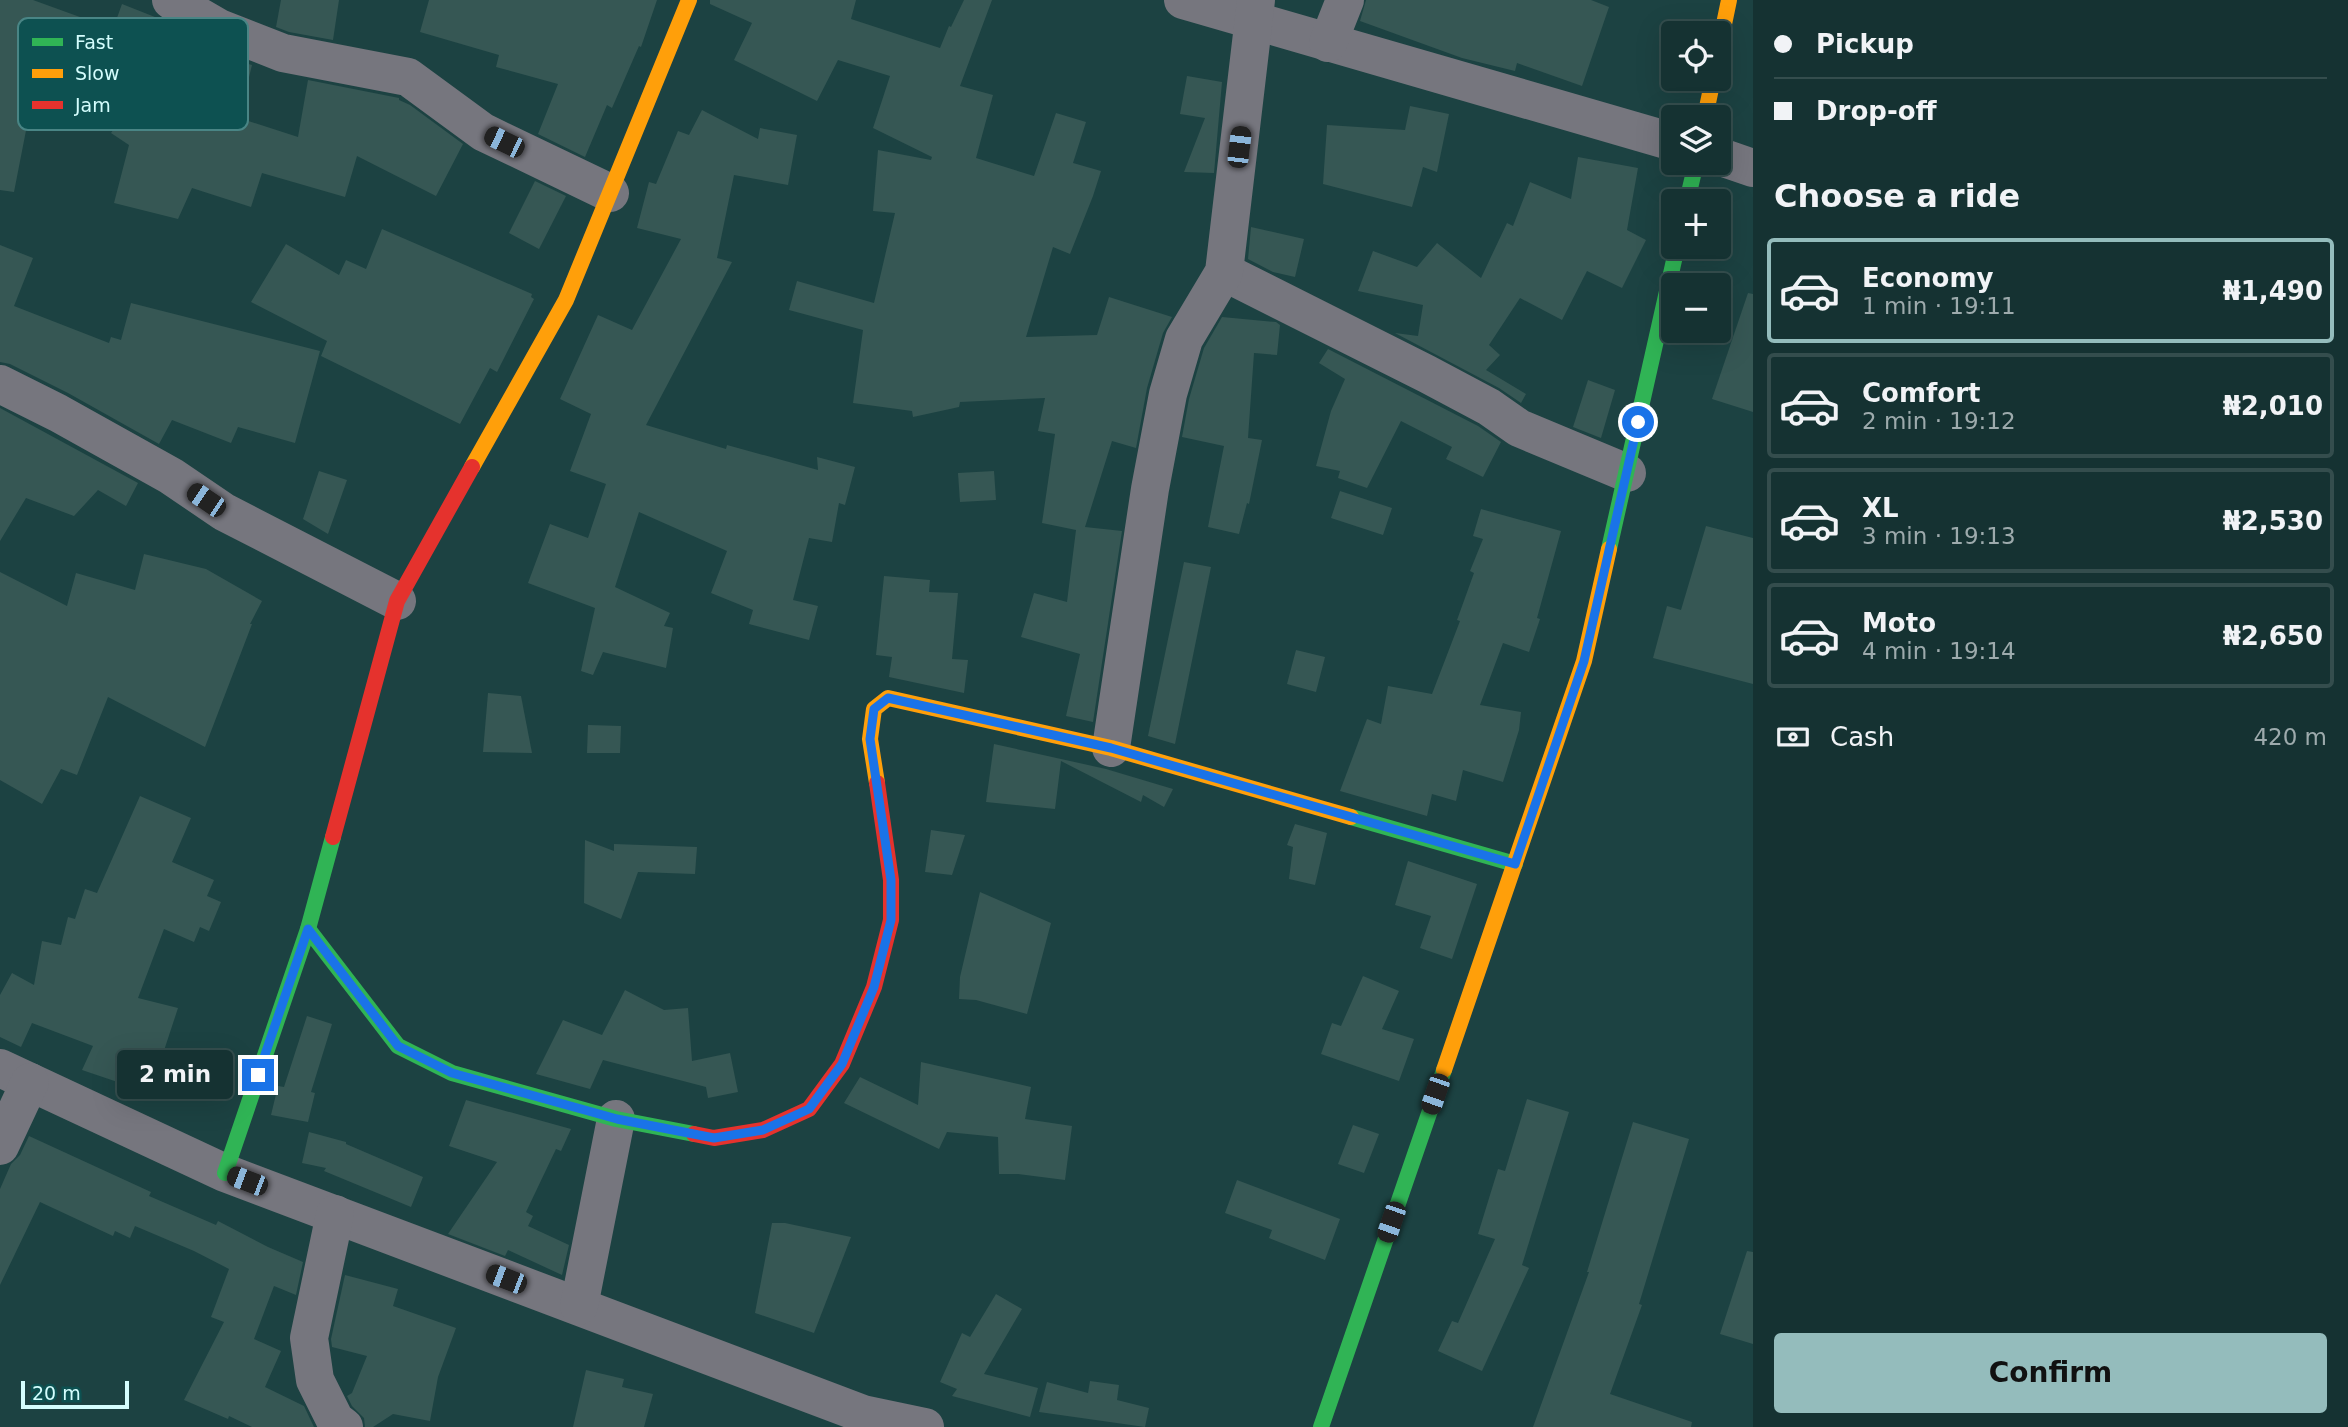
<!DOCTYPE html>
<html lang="en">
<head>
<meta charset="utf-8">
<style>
	:root { --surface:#153232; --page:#1e3a3a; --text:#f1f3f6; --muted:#9daaac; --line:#344d4d; --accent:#94bcbc }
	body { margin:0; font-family:"DejaVu Sans",sans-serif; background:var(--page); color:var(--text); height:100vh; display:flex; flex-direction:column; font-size:26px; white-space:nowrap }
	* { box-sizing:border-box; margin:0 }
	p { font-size:23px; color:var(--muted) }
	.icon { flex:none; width:38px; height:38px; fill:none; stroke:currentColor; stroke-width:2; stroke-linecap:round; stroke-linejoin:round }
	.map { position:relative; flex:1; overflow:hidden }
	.details { display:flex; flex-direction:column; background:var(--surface); width:595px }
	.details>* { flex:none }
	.hud { display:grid; align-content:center; height:154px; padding:0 21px; background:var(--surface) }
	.tools { position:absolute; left:1661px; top:21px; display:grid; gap:14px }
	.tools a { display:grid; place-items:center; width:70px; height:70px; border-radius:7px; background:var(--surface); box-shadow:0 7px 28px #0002,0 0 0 2px var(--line); font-size:35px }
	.scale { position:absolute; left:21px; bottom:18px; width:108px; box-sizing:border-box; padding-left:7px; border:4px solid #d4fdfd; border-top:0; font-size:19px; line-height:24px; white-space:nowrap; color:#d4fdfd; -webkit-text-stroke:5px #0d5151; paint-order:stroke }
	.end { position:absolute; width:32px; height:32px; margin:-16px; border:9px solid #1a73e8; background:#fff; box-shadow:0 0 0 4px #fff }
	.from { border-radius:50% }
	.bubble { position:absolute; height:49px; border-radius:7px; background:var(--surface); box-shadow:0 7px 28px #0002,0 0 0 2px var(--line); font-size:23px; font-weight:700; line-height:49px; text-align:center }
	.car { position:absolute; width:21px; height:42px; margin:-21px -10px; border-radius:9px; box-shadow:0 0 5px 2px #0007; background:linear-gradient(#222 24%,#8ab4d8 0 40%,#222 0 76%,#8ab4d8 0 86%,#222 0) }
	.hud b { display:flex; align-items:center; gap:24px; height:66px; font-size:26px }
	.hud b+b { border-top:2px solid var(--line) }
	.hud i { width:18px; height:18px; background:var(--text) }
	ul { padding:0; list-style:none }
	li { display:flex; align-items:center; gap:21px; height:105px; margin:0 14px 10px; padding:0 7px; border:4px solid var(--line); border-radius:7px }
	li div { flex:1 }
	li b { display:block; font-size:26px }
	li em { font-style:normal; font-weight:700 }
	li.current { border-color:var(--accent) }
	li>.icon { width:63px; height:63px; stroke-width:1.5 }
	h2 { padding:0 21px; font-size:32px; line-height:84px }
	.pay { display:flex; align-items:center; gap:18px; height:77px; padding:0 21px; font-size:26px }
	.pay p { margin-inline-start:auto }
	.action { display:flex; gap:14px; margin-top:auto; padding:14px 21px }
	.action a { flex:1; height:80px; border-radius:7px; background:var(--accent); color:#111; font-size:28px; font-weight:700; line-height:80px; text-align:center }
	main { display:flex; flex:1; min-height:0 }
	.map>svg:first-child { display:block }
	.building { fill:#365754 }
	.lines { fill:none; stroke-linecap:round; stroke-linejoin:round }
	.street { stroke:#76767e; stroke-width:38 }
	.fast { stroke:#30b455; stroke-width:16 }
	.slow { stroke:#ff9f0a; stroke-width:16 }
	.jam { stroke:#e5322d; stroke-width:16 }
	.route { stroke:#1a73e8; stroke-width:9 }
	.key { fill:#0d5151; stroke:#498585; stroke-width:2 }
	.key-label { font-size:19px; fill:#d4fdfd }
</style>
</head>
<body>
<main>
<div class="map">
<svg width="1753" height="1427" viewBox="0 0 1753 1427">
	<rect width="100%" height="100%" fill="#1c4242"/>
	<g class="building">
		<polygon points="0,0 33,0 113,29 122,4 160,19 165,22 158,40 252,65 239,118 298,137 308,80 399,98 399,100 410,105 463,144 436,196 357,156 345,197 262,173 251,207 192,188 178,219 114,203 129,145 111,133 141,92 71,62 67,113 30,110 14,192 0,190"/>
		<polygon points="281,0 339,0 333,40 289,32 276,27"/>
		<polygon points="429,0 657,0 641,47 639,46 612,108 607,105 585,157 538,134 558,84 496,67 499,55 420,32"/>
		<polygon points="710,0 856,0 851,19 940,48 949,26 951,27 964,0 992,0 960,86 993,95 976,158 1034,176 1056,113 1086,122 1073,163 1101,171 1093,196 1070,254 1053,247 1026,337 1097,335 1109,297 1172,317 1163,333 1147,388 1136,448 1112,441 1085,527 1122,531 1093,722 1066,716 1080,654 1021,637 1034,593 1067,602 1076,530 1042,523 1055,434 1038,431 1045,398 960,402 959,407 913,417 912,411 853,403 863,330 789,310 797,281 874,303 895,213 873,211 878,150 931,160 932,157 873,128 890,76 838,60 817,101 734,60 752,23 710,4"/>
		<polygon points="1366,0 1591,0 1609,7 1582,86 1517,63 1515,71 1462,58 1360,21"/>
		<polygon points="1187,76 1222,82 1214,173 1184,172 1205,118 1180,114"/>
		<polygon points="1410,106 1449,114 1437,172 1423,167 1412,207 1323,184 1327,125 1405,130"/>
		<polygon points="702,110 758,139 760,128 797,135 788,185 734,175 717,258 732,262 646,425 726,449 727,445 818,470 817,457 855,467 845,505 839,503 832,542 809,538 793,600 818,606 809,640 749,624 753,610 711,593 727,551 639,512 615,587 670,613 664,626 673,628 666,668 603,652 593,675 581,671 595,608 528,583 550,524 588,538 606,484 570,471 591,414 560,399 598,315 632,330 681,239 637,228 649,182 656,184 678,131 689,135"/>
		<polygon points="1578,157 1638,168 1627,230 1646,240 1622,288 1587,271 1562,320 1520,298 1489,345 1500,355 1486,370 1526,394 1521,403 1499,388 1395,333 1418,336 1423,305 1358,291 1373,251 1417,267 1437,243 1481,278 1507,223 1513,226 1530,182 1571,199"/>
		<polygon points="535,181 566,196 539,249 509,233"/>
		<polygon points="1251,227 1304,239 1295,277 1273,272 1248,259"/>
		<polygon points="382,229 532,294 531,297 534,299 497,372 490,368 460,424 321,356 327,341 251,302 286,244 339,275 346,260 366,269"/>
		<polygon points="0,245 33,258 14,306 109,343 111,337 121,340 131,303 320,351 295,443 238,427 231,443 172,420 159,444 68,393 10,364 0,362"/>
		<polygon points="1748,293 1753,294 1753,412 1712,399"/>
		<polygon points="1222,317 1276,322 1280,325 1277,355 1254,353 1248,438 1262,440 1249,504 1247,503 1239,534 1208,527 1224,446 1182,437 1189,399 1204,348"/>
		<polygon points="1328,349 1478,426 1501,442 1483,477 1446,459 1452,447 1401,421 1367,488 1338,478 1340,471 1316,466 1331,411 1345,379 1319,363"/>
		<polygon points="1588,380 1615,390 1601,438 1573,427"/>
		<polygon points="0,408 138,483 126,506 98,490 74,516 26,498 0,541"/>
		<polygon points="319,471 347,480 328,534 303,519"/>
		<polygon points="994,471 996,500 960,502 958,473"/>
		<polygon points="1340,491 1392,508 1383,535 1331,518"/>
		<polygon points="1481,509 1561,531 1537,618 1540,619 1529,652 1503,643 1480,705 1521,712 1519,730 1503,782 1463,770 1456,801 1432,794 1427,816 1340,791 1367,719 1381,724 1388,686 1432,694 1460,621 1457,620 1474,573 1470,571 1483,539 1473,536"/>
		<polygon points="1706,526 1753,538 1753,684 1653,658 1667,606 1681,610"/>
		<polygon points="144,554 206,569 262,601 250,624 252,624 205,747 108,697 77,775 61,769 42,804 0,780 0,572 67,606 76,573 135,590"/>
		<polygon points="1184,562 1211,567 1175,744 1148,736"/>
		<polygon points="884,576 930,580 929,592 958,593 952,659 968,660 964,693 889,677 892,657 876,655"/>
		<polygon points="1296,650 1325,657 1316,692 1287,684"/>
		<polygon points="488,693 521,696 532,753 483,752"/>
		<polygon points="588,725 621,726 620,753 587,753"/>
		<polygon points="994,744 1106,769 1173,789 1164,807 1143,795 1141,802 1061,761 1055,809 986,802"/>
		<polygon points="140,796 191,818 172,862 214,880 207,896 221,902 209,931 200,927 194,942 164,929 138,998 178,1008 150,1093 82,1070 93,1046 32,1023 21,1047 0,1037 0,995 12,973 34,985 42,941 61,945 68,917 75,919 85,889 97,893"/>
		<polygon points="1295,824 1327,833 1315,885 1289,879 1293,847 1287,845"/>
		<polygon points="931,830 965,835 952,875 925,872"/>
		<polygon points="585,840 614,851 614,844 697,847 695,874 638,872 621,919 584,903"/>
		<polygon points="1408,861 1477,884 1452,959 1420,948 1431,916 1395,905"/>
		<polygon points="980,892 1051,923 1027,1014 976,1000 959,999 960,977"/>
		<polygon points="1363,976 1399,991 1382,1029 1414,1039 1399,1081 1321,1054 1332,1023 1341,1026"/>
		<polygon points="625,990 664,1010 688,1008 692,1061 730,1053 738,1092 708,1098 706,1087 603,1060 590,1089 536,1074 563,1020 602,1035"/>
		<polygon points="307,1016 332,1024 311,1092 315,1093 308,1122 271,1115 278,1086 284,1087"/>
		<polygon points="921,1062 1031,1087 1025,1119 1072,1126 1065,1180 1018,1174 999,1174 998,1137 947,1132 939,1149 844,1103 860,1077 918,1105"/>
		<polygon points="1527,1099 1569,1112 1522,1265 1529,1268 1482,1371 1438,1351 1452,1321 1458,1323 1495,1239 1478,1234 1498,1169 1505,1171"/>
		<polygon points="466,1100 571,1129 561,1151 556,1149 526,1212 533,1216 528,1226 569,1245 562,1275 508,1250 505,1256 448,1234 497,1162 449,1146"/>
		<polygon points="1633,1122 1689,1139 1639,1304 1642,1305 1610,1394 1692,1422 1691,1427 1533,1427 1589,1272 1587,1272"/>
		<polygon points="1353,1125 1379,1134 1364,1173 1338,1164"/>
		<polygon points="309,1132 346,1142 346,1144 423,1177 411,1207 324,1171 326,1168 302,1163"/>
		<polygon points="29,1136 151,1192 149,1196 216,1225 218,1221 268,1247 303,1262 296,1295 274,1286 254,1339 281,1351 265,1387 304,1406 314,1427 252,1427 229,1416 228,1419 184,1400 224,1322 211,1317 229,1269 194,1251 135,1226 130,1238 115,1231 113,1236 40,1202 0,1285 0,1189 11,1164 20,1155"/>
		<polygon points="1237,1180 1340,1219 1325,1260 1269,1238 1272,1230 1225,1213"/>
		<polygon points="772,1223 785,1223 851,1237 814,1333 755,1313"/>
		<polygon points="1747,1251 1753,1252 1753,1344 1720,1334"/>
		<polygon points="345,1275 398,1289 393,1306 456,1328 438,1377 430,1421 393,1414 373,1427 365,1427 364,1418 352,1406 347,1396 352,1393 367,1356 332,1347 331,1339"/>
		<polygon points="996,1294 1022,1309 984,1374 1038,1388 1030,1417 952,1396 957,1389 940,1382 962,1333 970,1337"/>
		<polygon points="586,1370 624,1379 622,1387 653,1394 644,1427 573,1427"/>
		<polygon points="1090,1381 1119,1385 1117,1400 1149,1408 1145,1427 1039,1412 1047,1382 1088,1393"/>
	</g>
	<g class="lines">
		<g class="street">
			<polyline points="171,0 219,28 283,53 408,77 483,132 610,193"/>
			<polyline points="1183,0 1673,142"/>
			<polyline points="1328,43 1345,0"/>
			<polyline points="1718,156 1753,168"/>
			<polyline points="1224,272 1427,374 1489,407 1519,428 1627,473"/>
			<polyline points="0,384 58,413 171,476 224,512 397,601"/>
			<polyline points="1111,748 1150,489 1168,394 1184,339 1224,272 1256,0"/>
			<polyline points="0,1068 225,1173 863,1414 925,1427"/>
			<polyline points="0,1146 30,1082"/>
			<polyline points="335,1214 309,1338 315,1380 335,1420 344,1427"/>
			<polyline points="579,1306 616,1119"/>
		</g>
		<g class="fast">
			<polyline points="1687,201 1696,163"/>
			<polyline points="1609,549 1677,247"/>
			<polyline points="1351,817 1515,864"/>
			<polyline points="308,929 398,1046 452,1073 616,1119 694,1134"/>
			<polyline points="225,1173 308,929 333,837"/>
			<polyline points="1321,1427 1444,1070"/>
		</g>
		<g class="slow">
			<polyline points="1718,53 1729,0"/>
			<polyline points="1705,117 1713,79"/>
			<polyline points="472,467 566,300 689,0"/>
			<polyline points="877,783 870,739 874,709 888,698 1111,748 1351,817"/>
			<polyline points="1444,1070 1584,661 1609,549"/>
		</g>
		<g class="jam">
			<polyline points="333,837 397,601 472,467"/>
			<polyline points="694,1134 714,1138 763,1130 809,1109 842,1064 874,987 891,920 891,880 877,783"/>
		</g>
	</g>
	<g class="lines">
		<polyline class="route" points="258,1075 308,929 398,1046 452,1073 617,1119 714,1138 763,1130 809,1109 842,1064 874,987 891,920 891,880 870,739 874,709 888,698 1111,748 1515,864 1584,661 1638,422"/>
	</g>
	<rect x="18" y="18" width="230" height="112" rx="10" class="key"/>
	<rect x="32" y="38" width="31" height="8" fill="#30b455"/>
	<rect x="32" y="69" width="31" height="9" fill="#ff9f0a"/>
	<rect x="32" y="101" width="31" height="8" fill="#e5322d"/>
	<g class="key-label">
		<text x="75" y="49">Fast</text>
		<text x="75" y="80">Slow</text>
		<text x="75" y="112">Jam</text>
	</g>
</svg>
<div class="tools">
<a><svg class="icon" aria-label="locate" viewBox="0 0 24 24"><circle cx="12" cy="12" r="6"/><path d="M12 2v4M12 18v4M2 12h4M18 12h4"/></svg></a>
<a><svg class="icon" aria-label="layers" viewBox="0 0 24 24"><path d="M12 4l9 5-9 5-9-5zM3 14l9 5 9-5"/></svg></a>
<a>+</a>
<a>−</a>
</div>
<div class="scale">20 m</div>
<i class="end from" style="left:1638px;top:422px"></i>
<i class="end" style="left:258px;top:1075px"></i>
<div class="bubble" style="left:117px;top:1050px;width:116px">2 min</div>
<i class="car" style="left:504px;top:142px;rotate:296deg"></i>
<i class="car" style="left:1239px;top:147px;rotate:7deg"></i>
<i class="car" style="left:206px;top:500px;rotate:304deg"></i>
<i class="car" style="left:1435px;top:1094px;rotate:199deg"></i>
<i class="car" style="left:247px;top:1181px;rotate:291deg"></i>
<i class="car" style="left:1391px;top:1222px;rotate:199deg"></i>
<i class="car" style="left:506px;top:1279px;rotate:291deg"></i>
</div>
<section class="details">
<div class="hud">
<b><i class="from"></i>Pickup</b>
<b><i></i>Drop-off</b>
</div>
<h2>Choose a ride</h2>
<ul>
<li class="current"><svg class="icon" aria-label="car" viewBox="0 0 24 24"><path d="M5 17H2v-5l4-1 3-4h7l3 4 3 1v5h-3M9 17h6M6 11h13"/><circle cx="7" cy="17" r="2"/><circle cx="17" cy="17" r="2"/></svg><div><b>Economy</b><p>1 min · 19:11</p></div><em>₦1,490</em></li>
<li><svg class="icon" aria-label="car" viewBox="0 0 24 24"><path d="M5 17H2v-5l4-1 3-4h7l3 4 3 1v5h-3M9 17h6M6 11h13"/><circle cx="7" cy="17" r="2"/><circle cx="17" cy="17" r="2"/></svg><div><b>Comfort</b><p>2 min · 19:12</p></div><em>₦2,010</em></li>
<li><svg class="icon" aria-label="car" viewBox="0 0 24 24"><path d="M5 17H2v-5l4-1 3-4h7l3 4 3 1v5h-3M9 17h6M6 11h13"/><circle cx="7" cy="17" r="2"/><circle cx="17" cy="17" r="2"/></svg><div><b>XL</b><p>3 min · 19:13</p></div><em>₦2,530</em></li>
<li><svg class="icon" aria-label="car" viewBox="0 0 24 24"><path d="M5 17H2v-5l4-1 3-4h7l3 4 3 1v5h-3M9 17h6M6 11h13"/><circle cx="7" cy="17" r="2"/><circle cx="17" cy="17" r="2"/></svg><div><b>Moto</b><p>4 min · 19:14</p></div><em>₦2,650</em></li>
</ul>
<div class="pay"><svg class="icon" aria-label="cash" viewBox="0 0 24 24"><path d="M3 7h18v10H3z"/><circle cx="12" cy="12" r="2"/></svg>Cash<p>420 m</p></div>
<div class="action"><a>Confirm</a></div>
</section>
</main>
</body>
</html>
